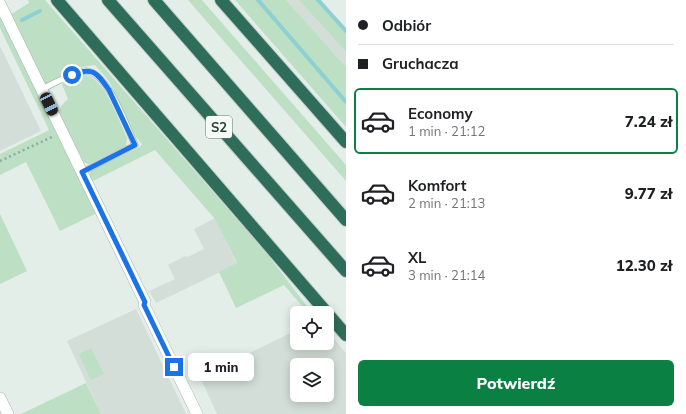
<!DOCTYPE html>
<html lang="pl">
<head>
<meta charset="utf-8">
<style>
	:root { --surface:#fff; --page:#f6f6f6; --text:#202124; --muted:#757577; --line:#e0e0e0; --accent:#0b8043 }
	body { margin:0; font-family:Mulish,sans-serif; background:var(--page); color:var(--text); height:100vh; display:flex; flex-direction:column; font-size:15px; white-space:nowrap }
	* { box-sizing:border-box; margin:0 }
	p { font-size:13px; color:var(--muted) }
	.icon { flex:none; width:22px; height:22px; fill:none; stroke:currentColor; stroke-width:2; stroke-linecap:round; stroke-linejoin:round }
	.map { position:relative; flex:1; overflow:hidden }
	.details { display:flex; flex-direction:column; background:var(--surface); width:340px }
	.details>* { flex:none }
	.top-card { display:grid; align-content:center; height:88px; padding:0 12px; background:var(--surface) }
	.tools { position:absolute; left:290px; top:306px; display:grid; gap:8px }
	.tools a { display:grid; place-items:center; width:44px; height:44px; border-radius:6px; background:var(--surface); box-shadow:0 2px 10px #0003; font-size:20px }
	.end { position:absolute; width:18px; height:18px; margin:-9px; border:5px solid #1a73e8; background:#fff; box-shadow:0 0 0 2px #fff }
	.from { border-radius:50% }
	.bubble { position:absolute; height:28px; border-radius:6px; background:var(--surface); box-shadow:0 2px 10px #0003; font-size:13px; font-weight:800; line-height:28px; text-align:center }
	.car { position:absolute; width:12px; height:24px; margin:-12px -6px; border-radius:5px; box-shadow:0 0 3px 1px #0007; background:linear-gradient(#222 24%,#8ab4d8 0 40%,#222 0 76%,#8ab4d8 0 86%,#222 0) }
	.top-card b { display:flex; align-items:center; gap:14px; height:38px; font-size:15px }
	.top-card b+b { border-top:1px solid var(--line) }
	.top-card i { width:10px; height:10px; background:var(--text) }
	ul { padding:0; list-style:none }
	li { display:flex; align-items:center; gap:12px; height:66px; margin:0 8px 6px; padding:0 4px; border:2px solid transparent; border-radius:6px }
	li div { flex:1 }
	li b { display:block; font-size:15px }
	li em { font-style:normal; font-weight:800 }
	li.selected { border-color:var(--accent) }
	li>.icon { width:36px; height:36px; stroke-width:1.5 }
	.action { display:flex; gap:8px; margin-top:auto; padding:8px 12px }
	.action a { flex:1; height:46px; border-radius:6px; background:var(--accent); color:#fff; font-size:16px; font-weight:800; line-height:46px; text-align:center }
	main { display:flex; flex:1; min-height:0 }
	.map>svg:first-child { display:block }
	.built { fill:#d2ded7; fill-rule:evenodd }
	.green { fill:#bddfc3 }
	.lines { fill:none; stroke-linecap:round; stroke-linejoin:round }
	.stream { stroke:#8cd0d3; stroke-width:4 }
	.service-casing { stroke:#a6b6af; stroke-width:7 }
	.minor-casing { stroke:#a6b6af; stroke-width:12 }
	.motorway-casing { stroke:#c1cac6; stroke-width:14 }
	.path { stroke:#84b29f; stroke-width:2.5; stroke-dasharray:2 3; stroke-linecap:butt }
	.service { stroke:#fff; stroke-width:5.5 }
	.minor { stroke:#fff; stroke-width:11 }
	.motorway { stroke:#2e6d59; stroke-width:12 }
	.route { stroke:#1a73e8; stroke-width:5 }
	.labels { text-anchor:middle; stroke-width:4; stroke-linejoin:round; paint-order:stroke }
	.shield { fill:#f5faf7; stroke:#62786f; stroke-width:1 }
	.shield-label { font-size:13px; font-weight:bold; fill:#234035 }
</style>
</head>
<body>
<main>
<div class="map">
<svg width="346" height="414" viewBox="0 0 346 414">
	<rect width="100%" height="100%" fill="#e4eee9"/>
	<g class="built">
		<polygon points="286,0 299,0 318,21 346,52 346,67"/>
		<polygon points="0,46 41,131 0,151"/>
		<polygon points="215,218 237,264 156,303 149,291 175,279 168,265 185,256 186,257 190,256 204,249 194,229"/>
		<polygon points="136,309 186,414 101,414 67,341"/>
		<path d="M297,330V343H327V331L346,353V414H217L200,377ZM297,365H327V395H297Z"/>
	</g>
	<g class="green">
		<polygon points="28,0 45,0 268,255 312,313 308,313 284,285 236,308 219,272 237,263 215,219 155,150 93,181 89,175 92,170 140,147 142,144 136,137 109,81 95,65 81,67 44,85 10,15 29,3"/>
		<polygon points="188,0 202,0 346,165 346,181"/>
		<polygon points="235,0 286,0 346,67 346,127"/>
		<polygon points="299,0 321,0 346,30 346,52"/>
		<polygon points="0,13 97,213 60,231 26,162 0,175 0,154 49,130 0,28"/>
		<path d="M85,75C104,77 120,122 127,138L126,146L89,164L82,162L60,117C58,107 62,105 68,99L62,84L80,76Z"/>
		<polygon points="0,214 27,271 0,284"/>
		<polygon points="91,348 104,374 91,380 79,354"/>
		<polygon points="86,383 101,414 21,414"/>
	</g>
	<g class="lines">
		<g class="stream">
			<polyline points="258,0 346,102"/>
			<polyline points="318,0 346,31"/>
			<polyline points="22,20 40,11"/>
		</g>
		<defs>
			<path id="service" d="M42,89C51,85 76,71 85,71C107,70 127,127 135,145L82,172"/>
			<g id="minor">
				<polyline points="0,4 145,302 144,305 197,414"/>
				<polyline points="0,398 8,414"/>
			</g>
			<g id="motorway">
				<polyline points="57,0 346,335"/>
				<polyline points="108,0 346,271"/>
				<polyline points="154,0 346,220"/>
				<polyline points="221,0 346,142"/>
			</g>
		</defs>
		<use href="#service" class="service-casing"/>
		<use href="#minor" class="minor-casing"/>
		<use href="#motorway" class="motorway-casing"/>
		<polyline class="path" points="0,161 52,137"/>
		<use href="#service" class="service"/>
		<use href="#minor" class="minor"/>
		<use href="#motorway" class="motorway"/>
	</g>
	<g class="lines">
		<path class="route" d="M72,75C93,66 97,73 109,90L135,145L82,172L145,302L144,305L174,367"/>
	</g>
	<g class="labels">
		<rect class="shield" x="206" y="116" width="26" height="22" rx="3"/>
		<g class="shield-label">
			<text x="219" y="132">S2</text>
		</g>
	</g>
</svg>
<div class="tools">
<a><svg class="icon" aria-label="locate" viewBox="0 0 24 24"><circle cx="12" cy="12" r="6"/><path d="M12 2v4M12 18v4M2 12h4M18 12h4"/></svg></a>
<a><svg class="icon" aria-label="layers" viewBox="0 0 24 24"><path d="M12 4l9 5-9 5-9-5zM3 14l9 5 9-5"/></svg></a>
</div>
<i class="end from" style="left:72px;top:75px"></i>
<i class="end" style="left:174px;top:367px"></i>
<div class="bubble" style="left:188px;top:353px;width:66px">1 min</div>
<i class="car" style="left:49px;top:104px;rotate:154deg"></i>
</div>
<section class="details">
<div class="top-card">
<b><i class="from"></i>Odbiór</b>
<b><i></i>Gruchacza</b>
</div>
<ul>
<li class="selected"><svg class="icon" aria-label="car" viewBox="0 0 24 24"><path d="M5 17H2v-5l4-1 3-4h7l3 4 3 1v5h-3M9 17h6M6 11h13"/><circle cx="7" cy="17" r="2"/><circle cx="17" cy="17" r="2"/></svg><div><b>Economy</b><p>1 min · 21:12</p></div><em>7.24 zł</em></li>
<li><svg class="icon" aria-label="car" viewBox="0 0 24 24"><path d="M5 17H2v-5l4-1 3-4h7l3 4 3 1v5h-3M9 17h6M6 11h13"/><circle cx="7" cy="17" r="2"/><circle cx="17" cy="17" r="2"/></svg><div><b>Komfort</b><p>2 min · 21:13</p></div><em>9.77 zł</em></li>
<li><svg class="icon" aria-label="car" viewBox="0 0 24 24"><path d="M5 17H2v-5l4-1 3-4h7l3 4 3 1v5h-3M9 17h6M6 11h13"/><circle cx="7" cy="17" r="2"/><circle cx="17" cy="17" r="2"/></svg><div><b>XL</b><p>3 min · 21:14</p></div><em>12.30 zł</em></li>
</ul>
<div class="action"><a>Potwierdź</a></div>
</section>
</main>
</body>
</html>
